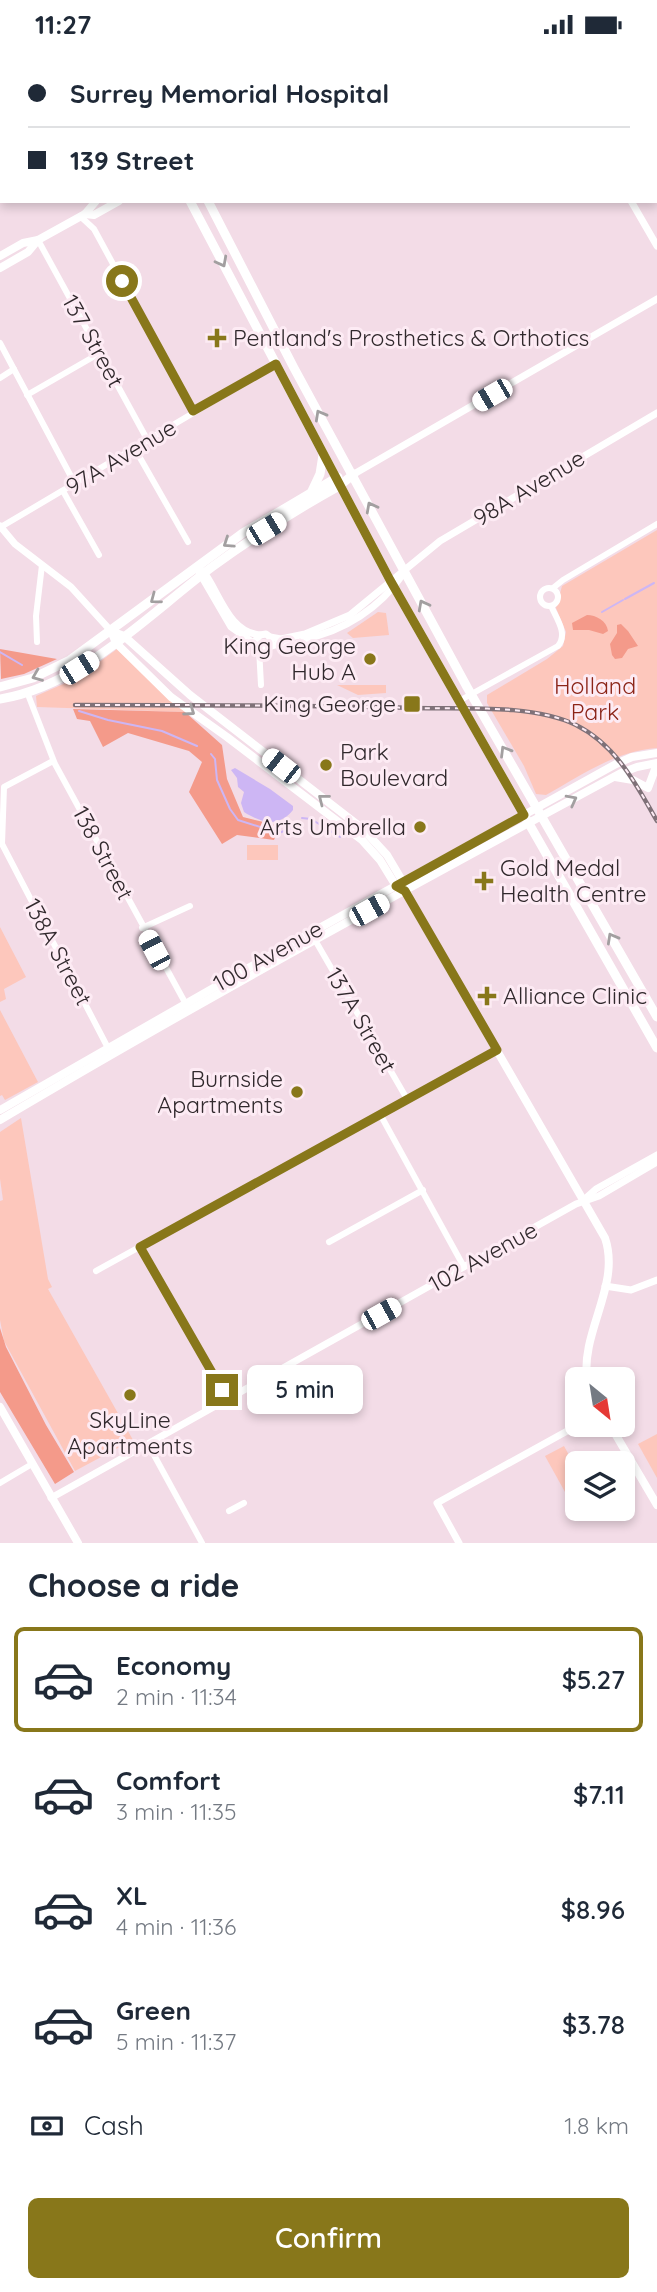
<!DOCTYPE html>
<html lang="en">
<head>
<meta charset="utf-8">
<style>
	:root { --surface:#fff; --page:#f2f2f3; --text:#1f2937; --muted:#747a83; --line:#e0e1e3; --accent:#88771a }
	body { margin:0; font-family:Quicksand,sans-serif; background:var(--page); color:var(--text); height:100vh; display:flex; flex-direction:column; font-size:26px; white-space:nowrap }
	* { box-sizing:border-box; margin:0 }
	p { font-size:23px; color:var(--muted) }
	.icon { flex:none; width:38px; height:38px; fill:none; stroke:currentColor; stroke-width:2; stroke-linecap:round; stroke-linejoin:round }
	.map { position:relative; height:1494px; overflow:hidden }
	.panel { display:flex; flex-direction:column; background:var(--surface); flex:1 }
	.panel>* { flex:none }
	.banner { position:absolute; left:0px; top:0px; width:658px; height:154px; box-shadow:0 4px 10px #0003; display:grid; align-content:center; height:154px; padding:0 28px; background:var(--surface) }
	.needle { width:46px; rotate:150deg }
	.buttons { position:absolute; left:565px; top:1318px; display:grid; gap:14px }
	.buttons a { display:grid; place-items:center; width:70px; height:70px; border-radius:10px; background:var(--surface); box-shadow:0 4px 10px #0003; font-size:35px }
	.end { position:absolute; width:32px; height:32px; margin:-16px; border:9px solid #88771a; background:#fff; box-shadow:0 0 0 4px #fff }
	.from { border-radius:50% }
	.bubble { position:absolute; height:49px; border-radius:10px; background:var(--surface); box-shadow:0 4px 10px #0003; font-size:23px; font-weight:600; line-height:49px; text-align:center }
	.car { position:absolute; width:21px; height:42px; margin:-21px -10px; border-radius:9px; box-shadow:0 0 5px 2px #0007; background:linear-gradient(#fff 24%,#345 0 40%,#fff 0 76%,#345 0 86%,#fff 0) }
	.banner b { display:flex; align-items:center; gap:24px; height:66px; font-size:26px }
	.banner b+b { border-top:2px solid var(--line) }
	.banner i { width:18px; height:18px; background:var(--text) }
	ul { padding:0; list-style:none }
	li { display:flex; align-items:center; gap:21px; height:105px; margin:0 14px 10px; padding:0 14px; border:4px solid transparent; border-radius:10px }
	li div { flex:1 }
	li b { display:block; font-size:26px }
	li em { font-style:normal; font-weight:600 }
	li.selected { border-color:var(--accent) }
	li>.icon { width:63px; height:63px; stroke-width:1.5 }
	h2 { padding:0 28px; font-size:32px; line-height:84px }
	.pay { display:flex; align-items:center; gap:18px; height:77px; padding:0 28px; font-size:26px }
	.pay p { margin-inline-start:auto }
	.primary-button { display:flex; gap:14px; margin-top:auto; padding:14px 28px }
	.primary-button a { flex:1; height:80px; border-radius:10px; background:var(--accent); color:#fff; font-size:28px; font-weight:600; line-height:80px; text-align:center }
	.status { display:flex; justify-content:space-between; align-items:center; height:49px; padding:0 35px; background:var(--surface); direction:ltr }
	.status svg { height:19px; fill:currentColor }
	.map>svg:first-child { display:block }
	.green { fill:#fdc7bc }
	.forest { fill:#f49a8a }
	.water { fill:#cdb6f4 }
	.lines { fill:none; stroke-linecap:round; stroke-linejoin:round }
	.stream { stroke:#cdb6f4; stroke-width:2 }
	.minor { stroke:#fff; stroke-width:6 }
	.tertiary { stroke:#fff; stroke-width:7 }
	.secondary { stroke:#fff; stroke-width:8 }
	.primary { stroke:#fff; stroke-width:9 }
	.rail-casing { stroke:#7f7178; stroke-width:4.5 }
	.rail { stroke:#fdebf4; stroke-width:2; stroke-dasharray:5; stroke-linecap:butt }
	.oneway { stroke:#a29fa0 }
	.route { stroke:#88771a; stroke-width:9 }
	.poi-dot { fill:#88771a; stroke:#fdebf4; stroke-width:2.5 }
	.labels { text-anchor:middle; stroke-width:6; stroke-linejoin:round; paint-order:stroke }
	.poi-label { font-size:23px; fill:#31292d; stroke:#fdebf4; text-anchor:start }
	.street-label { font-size:23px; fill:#31292d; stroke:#fdebf4 }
	.park-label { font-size:23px; fill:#8c2518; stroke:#fdebf4 }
</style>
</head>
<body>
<div class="status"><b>11:27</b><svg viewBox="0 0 49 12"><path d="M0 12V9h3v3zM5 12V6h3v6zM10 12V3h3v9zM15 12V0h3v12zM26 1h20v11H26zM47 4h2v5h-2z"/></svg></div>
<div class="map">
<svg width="657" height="1494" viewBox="0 0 657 1494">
	<rect width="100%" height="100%" fill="#f3dce7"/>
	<g class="green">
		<path d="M657,481V699C615,702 582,726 546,746L536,745L524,717L487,654V646L547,610L563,597L566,583L556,559L562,537Z"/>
		<polygon points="378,563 386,564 389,586 353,589 347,584"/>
		<polygon points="117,600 185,663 37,658 36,647 79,628"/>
		<polygon points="337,636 386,636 386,644 358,646"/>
		<rect x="247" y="796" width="31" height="15"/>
		<polygon points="0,878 26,928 4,940 6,950 0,953"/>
		<polygon points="0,961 38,1033 5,1051 2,1046 0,1047"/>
		<polygon points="21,1069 48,1230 52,1238 48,1240 133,1391 75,1422 4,1292 0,1271 0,1152 3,1151 0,1130 0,1083"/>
		<polygon points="657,1385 657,1429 638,1395"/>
		<polygon points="564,1397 577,1421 578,1460 575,1461 545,1407"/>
	</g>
	<g class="forest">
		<path d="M587,566C596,566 607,572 608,582L603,585L589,581H573L572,574Z"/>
		<polygon points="621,575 628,582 638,597 628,600 622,609 615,610 612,606 610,595 617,584 617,576"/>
		<polygon points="0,600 57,610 24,625 1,630"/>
		<polygon points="73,660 185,663 222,696 227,730 243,768 280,777 274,791 237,786 222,795 189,743 202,713 189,702 128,684 103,698 90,672 77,670"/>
		<polygon points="0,1279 6,1298 46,1376 74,1423 55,1435 0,1343"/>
	</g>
	<path class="water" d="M235,719L270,740L293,757V761C279,778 263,775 244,763L241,754L244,743L238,738L237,729L231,721Z"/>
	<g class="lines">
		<g class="stream">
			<polyline points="169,0 170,2"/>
			<polyline points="625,550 654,534"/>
			<polyline points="602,563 623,551"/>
			<polyline points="0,603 22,616"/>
			<polyline points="79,662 108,671 162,682 197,697"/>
			<polyline points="211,705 215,710 217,731 230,760 238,771 279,784 296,777 296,774"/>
			<polyline points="302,769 311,770 340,788"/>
		</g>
		<g class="minor">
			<polyline points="640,0 641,2"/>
			<polyline points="656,27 657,28"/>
			<polyline points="656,61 657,61"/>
			<polyline points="80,167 94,180 193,362"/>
			<polyline points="38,191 148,392"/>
			<polyline points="0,294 75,435"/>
			<polyline points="0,329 14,320"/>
			<polyline points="27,346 100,304"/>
			<polyline points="135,400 188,493"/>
			<polyline points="63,442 99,506"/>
			<polyline points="1,478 276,315"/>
			<circle cx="549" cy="548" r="9"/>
			<polyline points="553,539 563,531 657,475"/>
			<polyline points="37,593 36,567 42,516"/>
			<polyline points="259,599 261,636"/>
			<polyline points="27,643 55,715 188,959"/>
			<path d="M459,652L558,597C568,585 557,570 551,557"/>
			<polyline points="53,712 4,738 2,795 108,999"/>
			<polyline points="142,879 190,857"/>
			<polyline points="315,891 407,1050"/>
			<polyline points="380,1065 464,1218"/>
			<polyline points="329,1193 423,1141"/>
			<polyline points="140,1198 227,1351"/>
			<polyline points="96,1222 497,1001"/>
			<polyline points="148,1395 202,1494"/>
			<polyline points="0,1434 32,1415"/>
			<polyline points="229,1462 244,1454"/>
		</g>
		<g class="tertiary">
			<polyline points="541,0 542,2"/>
			<polyline points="631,152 657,197"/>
			<polyline points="354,425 657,250"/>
			<polyline points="0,477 15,495 71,538 111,582"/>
			<path d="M203,522C220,544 228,583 260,586"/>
			<polyline points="199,523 231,578 262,600 271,597 270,588 266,585 260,586 256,591 257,597"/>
			<polyline points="270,588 281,590 305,585 350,566 440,492 657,364"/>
			<path d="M304,590C344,582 380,559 403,525"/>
			<polyline points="271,597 286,593"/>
			<polyline points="587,1148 596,1140 657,1106"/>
			<polyline points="605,1237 631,1241 657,1231"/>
			<polyline points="51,1449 576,1155 599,1147 657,1113"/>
			<polyline points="459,1494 437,1454 578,1376"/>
		</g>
		<g class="secondary">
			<polyline points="376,2 379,0"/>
			<polyline points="85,165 94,166 119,152"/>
			<polyline points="0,207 23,194 38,191"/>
			<polyline points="0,219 28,203 38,191 85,165 96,152"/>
			<path d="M111,582L124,587L190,646L363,780L387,806L403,833L410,851L605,1189C621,1236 581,1282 587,1330"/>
			<polyline points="111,582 116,594 171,648 227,688 362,791 380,811 396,837 399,839"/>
			<polyline points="615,728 633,731 648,739 657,715"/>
			<polyline points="0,1061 285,898 616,715 632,708 657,704"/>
			<path d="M0,1071C204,950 412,837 621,724L637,718L657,714"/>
			<polyline points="0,1358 78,1494"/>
			<polyline points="610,1376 657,1456"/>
		</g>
		<g class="primary">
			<polyline points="109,0 110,2"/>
			<polyline points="125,0 125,2"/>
			<polyline points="190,152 390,531 657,999"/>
			<polyline points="208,152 294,319 467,638 657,968"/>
			<polyline points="312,442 320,425 323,406"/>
			<polyline points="0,638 33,629 70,611 243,484 338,428"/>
			<path d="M0,650C81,637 149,565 212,518C253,488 296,461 339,437L354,425"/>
		</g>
		<defs>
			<path id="rail" d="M75,656C188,656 301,656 414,659C463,660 533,655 576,676C616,696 636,735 657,772"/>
		</defs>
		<use href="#rail" class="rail-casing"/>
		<use href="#rail" class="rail"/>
	</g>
	<defs><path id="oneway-chevron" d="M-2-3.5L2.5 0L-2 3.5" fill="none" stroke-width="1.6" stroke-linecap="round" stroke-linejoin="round" transform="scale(1.75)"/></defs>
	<g class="oneway">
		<use href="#oneway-chevron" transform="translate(222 213) rotate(62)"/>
		<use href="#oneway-chevron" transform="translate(320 366) rotate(-119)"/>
		<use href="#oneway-chevron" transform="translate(371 458) rotate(-118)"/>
		<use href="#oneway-chevron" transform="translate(228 494) rotate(146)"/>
		<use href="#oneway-chevron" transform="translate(155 550) rotate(143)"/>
		<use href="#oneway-chevron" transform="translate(423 556) rotate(-118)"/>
		<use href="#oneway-chevron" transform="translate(37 627) rotate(158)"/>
		<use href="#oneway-chevron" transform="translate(190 662) rotate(35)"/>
		<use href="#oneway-chevron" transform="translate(505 702) rotate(-121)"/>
		<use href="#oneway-chevron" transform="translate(323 750) rotate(-142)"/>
		<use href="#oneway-chevron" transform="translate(572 751) rotate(-28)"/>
		<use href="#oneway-chevron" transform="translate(612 889) rotate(-119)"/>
	</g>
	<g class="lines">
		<polyline class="route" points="122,232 193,362 276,315 390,531 524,766 396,837 405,842 497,1001 140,1198 222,1341"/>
	</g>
	<g class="poi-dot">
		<path d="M213.5 278.5h7v7h7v7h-7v7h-7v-7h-7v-7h7z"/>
		<circle cx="370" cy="610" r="7"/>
		<rect x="403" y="646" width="18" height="18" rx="3.5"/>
		<circle cx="326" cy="716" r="7"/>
		<circle cx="420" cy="778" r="7"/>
		<path d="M480.5 821.5h7v7h7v7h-7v7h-7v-7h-7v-7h7z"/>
		<path d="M483.5 936.5h7v7h7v7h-7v7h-7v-7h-7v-7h7z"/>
		<circle cx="297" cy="1043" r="7"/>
		<circle cx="130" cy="1346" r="7"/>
	</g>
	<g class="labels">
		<g class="poi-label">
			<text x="233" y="297">Pentland's Prosthetics &amp; Orthotics</text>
			<text x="356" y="605" text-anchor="end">King George<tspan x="356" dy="26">Hub A</tspan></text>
			<text x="396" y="663" text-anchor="end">King George</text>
			<text x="340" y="711">Park<tspan x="340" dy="26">Boulevard</tspan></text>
			<text x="406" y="786" text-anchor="end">Arts Umbrella</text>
			<text x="500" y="827">Gold Medal<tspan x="500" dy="26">Health Centre</tspan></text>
			<text x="503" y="955">Alliance Clinic</text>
			<text x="283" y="1038" text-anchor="end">Burnside<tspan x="283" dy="26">Apartments</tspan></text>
			<text x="130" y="1379" text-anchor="middle">SkyLine<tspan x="130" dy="26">Apartments</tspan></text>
		</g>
		<g class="street-label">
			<text transform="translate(93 292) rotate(61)" y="8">137 Street</text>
			<text transform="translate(121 408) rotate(-31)" y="8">97A Avenue</text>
			<text transform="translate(529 439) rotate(-31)" y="8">98A Avenue</text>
			<text transform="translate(103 804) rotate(62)" y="8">138 Street</text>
			<text transform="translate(58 903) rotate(62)" y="8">138A Street</text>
			<text transform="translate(268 907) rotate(-29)" y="8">100 Avenue</text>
			<text transform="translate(361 971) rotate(60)" y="8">137A Street</text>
			<text transform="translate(483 1208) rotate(-29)" y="8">102 Avenue</text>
		</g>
		<g class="park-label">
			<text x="595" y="645">Holland<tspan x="595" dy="26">Park</tspan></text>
		</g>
	</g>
</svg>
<div class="buttons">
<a><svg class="needle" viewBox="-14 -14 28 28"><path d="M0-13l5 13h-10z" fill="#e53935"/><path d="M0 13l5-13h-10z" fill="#747a83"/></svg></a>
<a><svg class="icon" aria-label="layers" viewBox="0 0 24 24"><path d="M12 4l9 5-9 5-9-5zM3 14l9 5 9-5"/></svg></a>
</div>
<i class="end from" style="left:122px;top:232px"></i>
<i class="end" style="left:222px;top:1341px"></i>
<div class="bubble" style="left:247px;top:1316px;width:116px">5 min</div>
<i class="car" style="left:492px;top:346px;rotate:240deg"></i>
<i class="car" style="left:266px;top:480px;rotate:59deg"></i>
<i class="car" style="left:79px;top:619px;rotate:58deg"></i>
<i class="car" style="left:281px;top:717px;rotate:308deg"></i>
<i class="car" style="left:369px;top:861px;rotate:61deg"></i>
<i class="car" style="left:154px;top:901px;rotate:332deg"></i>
<i class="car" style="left:381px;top:1265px;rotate:61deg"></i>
<div class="banner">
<b><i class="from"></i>Surrey Memorial Hospital</b>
<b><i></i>139 Street</b>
</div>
</div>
<section class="panel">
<h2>Choose a ride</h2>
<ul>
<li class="selected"><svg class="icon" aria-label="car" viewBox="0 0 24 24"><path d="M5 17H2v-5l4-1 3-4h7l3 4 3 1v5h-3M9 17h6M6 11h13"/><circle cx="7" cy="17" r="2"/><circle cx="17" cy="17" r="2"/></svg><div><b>Economy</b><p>2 min · 11:34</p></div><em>$5.27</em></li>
<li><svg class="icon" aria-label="car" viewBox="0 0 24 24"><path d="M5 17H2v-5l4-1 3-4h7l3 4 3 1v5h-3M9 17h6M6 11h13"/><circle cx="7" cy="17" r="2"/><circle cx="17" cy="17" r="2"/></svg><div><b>Comfort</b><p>3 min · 11:35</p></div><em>$7.11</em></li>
<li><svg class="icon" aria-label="car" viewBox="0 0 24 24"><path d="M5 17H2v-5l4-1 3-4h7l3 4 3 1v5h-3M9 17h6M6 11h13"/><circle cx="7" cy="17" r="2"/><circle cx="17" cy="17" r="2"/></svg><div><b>XL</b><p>4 min · 11:36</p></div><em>$8.96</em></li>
<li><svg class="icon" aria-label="car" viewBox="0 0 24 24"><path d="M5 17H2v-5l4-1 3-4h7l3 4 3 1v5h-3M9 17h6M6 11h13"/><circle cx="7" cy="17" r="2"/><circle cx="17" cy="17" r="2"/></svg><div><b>Green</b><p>5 min · 11:37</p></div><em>$3.78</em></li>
</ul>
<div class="pay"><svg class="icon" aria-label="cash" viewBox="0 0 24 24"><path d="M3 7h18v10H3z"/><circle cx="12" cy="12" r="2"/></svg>Cash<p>1.8 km</p></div>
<div class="primary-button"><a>Confirm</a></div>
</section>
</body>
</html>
